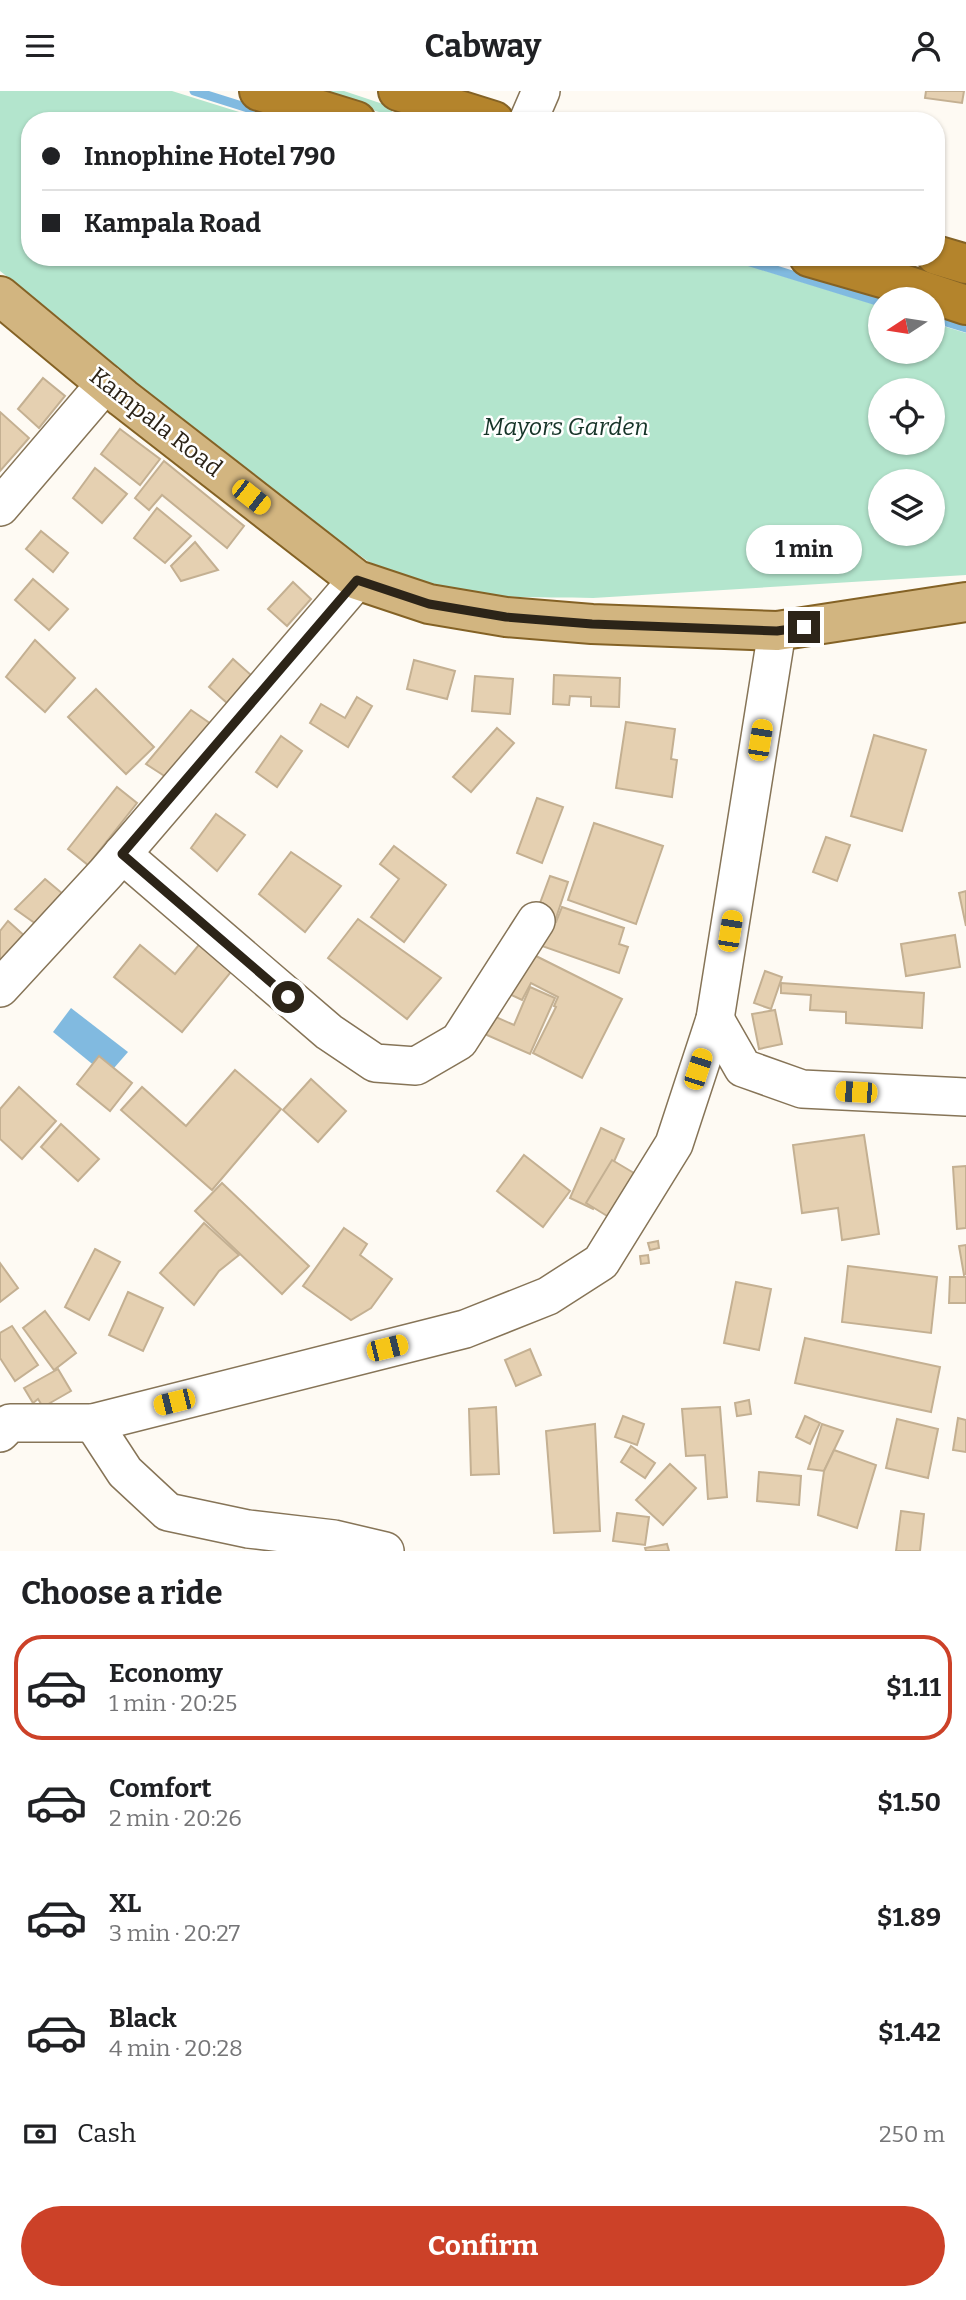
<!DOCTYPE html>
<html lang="en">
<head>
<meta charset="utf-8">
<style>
	:root { --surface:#fff; --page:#f2f2f2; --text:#202124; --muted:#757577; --line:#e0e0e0; --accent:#cc4128 }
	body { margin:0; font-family:Bitter,serif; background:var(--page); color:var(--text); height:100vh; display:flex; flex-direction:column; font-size:26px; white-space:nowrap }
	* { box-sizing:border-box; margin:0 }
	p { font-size:23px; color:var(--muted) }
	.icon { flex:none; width:38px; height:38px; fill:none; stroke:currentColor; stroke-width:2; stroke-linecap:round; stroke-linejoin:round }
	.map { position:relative; height:1460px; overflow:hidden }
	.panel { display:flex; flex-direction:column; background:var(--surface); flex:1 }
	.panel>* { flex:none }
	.guide { position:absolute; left:21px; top:21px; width:924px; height:154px; border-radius:28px; box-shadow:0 2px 5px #0004; display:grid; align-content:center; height:154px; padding:0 21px; background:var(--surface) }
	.needle { width:46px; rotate:258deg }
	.controls { position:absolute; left:868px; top:196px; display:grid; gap:14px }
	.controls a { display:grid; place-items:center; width:77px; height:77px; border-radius:50%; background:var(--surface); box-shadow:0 2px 5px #0004; font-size:35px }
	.end { position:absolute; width:32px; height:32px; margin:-16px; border:9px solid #2c2418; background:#fff; box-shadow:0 0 0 4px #fff }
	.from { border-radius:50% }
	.bubble { position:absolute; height:49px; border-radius:24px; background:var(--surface); box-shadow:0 2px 5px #0004; font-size:23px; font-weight:700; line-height:49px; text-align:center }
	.car { position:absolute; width:21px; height:42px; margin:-21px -10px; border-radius:9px; box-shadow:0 0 5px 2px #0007; background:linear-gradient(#f5c518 24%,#345 0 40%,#f5c518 0 76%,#345 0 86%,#f5c518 0) }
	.guide b { display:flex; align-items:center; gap:24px; height:66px; font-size:26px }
	.guide b+b { border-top:2px solid var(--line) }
	.guide i { width:18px; height:18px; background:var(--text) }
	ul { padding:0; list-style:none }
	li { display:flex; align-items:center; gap:21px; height:105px; margin:0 14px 10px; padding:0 7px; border:4px solid transparent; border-radius:28px }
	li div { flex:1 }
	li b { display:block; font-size:26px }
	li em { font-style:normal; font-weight:700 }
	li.current { border-color:var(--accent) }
	li>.icon { width:63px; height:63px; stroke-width:1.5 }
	h2 { padding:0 21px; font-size:32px; line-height:84px }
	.pay { display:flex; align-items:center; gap:18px; height:77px; padding:0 21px; font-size:26px }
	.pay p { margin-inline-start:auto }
	.action { display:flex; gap:14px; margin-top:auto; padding:14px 21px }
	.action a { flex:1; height:80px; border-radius:42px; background:var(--accent); color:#fff; font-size:28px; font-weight:700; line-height:80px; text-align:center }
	header { display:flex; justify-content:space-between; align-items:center; height:91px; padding:0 21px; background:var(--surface); font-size:32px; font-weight:700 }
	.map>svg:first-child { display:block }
	.green { fill:#b3e5cd; fill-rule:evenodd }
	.water { fill:#81bae0 }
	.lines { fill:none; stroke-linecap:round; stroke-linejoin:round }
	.stream { stroke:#81bae0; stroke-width:9 }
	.building { fill:#e5d0b1; stroke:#c4b092; stroke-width:2 }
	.minor-casing { stroke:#867457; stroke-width:40 }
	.major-casing { stroke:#846225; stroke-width:42 }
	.highway-casing { stroke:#846225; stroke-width:42 }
	.minor { stroke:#fff; stroke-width:37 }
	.major { stroke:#d2b580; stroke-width:38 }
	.highway { stroke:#b4842c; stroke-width:38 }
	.route { stroke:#2c2418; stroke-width:9 }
	.labels { text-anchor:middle; stroke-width:5; stroke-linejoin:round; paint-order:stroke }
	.street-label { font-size:24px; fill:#2c2418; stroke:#fff }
	.park-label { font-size:24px; font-style:italic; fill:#163428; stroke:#fff }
</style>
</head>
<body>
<header><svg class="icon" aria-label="menu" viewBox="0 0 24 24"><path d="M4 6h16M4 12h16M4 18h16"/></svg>Cabway<svg class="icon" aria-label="person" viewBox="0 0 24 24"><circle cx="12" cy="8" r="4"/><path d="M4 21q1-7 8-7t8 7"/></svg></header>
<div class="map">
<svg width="966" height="1460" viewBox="0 0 966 1460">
	<rect width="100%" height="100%" fill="#fefaf3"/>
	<g class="green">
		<path d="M0,0H172L268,30H30V166H721L880,215V261H933V232L966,242V484L593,507C518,506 420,511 358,463L348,469L60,240L62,229L0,180ZM880,299H933V352H880ZM880,390H933V443H880Z"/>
		<polygon points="309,0 344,0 392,16 392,21 389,24"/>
	</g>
	<polygon class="water" points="71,917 128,961 107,985 53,941"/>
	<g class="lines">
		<g class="stream">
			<polyline points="194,0 289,30"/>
			<polyline points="734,166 880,211"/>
			<polyline points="933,227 966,237"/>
		</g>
	</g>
	<g class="building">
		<polygon points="926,0 964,0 962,12 925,7"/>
		<polygon points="43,287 65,305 39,337 18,318"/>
		<polygon points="0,321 29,347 0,380"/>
		<polygon points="120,338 160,368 140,394 101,363"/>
		<polygon points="164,370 244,435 227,457 162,404 149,419 135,407"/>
		<polygon points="95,377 127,403 102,432 73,407"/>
		<polygon points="157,417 191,445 165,472 134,447"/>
		<polygon points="41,440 68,462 53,481 26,458"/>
		<polygon points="195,451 218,479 181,490 171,475"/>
		<polygon points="33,488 68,518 49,539 15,509"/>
		<polygon points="293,491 311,508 287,535 268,518"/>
		<polygon points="35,549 75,587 45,621 6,586"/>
		<polygon points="233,568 251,584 227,612 209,596"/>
		<polygon points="414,569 455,580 447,608 407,598"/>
		<polygon points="554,584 620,587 619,616 591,615 591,606 570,605 569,614 553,613"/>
		<polygon points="475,585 513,588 510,623 472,620"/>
		<polygon points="96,598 154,656 126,683 68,626"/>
		<polygon points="357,606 372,615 348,656 310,632 321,613 345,627"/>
		<polygon points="191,619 211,633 166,686 146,673"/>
		<polygon points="626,631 675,638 671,668 677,669 672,706 616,697"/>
		<polygon points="497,637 514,652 471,701 453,686"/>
		<polygon points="874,644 926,659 902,740 851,725"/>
		<polygon points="281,645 302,660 277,696 256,681"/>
		<polygon points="117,696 137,712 88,774 68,758"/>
		<polygon points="537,707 563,716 542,772 517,762"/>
		<polygon points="216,723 245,744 217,780 191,757"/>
		<polygon points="594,732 663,755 636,833 568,809"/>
		<polygon points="826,746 850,754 837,790 813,781"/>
		<polygon points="394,755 446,794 404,851 371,826 399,788 380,773"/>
		<polygon points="291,761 341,795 305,841 259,803"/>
		<polygon points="550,785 568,791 555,830 536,823"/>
		<polygon points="45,788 63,803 36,833 15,818"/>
		<polygon points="966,800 966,835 959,802"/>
		<polygon points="562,816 624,837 619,853 628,856 619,882 539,854 547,829 556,831"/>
		<polygon points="358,828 441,887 407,928 328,867"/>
		<polygon points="8,830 27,847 0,878 0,840"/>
		<polygon points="955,844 960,876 906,885 901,853"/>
		<polygon points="203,849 235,876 182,941 114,886 140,854 175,883"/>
		<polygon points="524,859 622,908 582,987 533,962 556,916 554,915 558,906 531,892 522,909 503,900"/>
		<polygon points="765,880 782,886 771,918 754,912"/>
		<polygon points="781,892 924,902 922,937 846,932 846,921 810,919 811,904 781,902"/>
		<polygon points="530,896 555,907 530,963 480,941 489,923 514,934"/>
		<polygon points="775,919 782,953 759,958 752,923"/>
		<polygon points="99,965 132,992 110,1020 77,993"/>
		<polygon points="235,979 281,1018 212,1099 121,1019 142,996 186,1035"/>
		<polygon points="311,988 346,1020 318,1051 283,1019"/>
		<polygon points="19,996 56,1030 22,1068 0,1048 0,1018"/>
		<polygon points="61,1033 99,1068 78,1090 41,1056"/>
		<polygon points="601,1037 624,1048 593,1118 570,1107"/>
		<polygon points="864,1044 879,1143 842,1149 838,1117 802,1122 793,1054"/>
		<polygon points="524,1064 570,1100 543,1136 497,1100"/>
		<polygon points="612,1069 639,1085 612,1128 586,1112"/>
		<polygon points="966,1075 966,1137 957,1138 953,1076"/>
		<polygon points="222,1092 309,1175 282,1203 195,1120"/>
		<polygon points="204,1132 239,1164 219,1180 194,1214 160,1182"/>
		<polygon points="344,1137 367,1153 360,1164 392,1188 371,1217 351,1229 303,1195"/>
		<polygon points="658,1150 659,1157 650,1159 648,1152"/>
		<polygon points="966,1154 966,1183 964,1184 959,1155"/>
		<polygon points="95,1158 120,1171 89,1229 65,1216"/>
		<polygon points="648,1164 649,1172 641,1173 640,1165"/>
		<polygon points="0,1172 18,1197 0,1211"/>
		<polygon points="848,1175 937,1186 931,1242 842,1231"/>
		<polygon points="950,1186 966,1186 966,1212 949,1212"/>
		<polygon points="736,1191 771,1198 759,1259 724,1252"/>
		<polygon points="128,1201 163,1217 143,1260 109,1244"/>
		<polygon points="45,1220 76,1262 54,1279 23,1237"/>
		<polygon points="12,1235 38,1274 15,1290 0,1267 0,1242"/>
		<polygon points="805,1247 940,1276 931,1321 795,1292"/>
		<polygon points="530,1258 541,1284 516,1295 505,1269"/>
		<polygon points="58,1278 71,1300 43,1316 38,1308 33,1312 24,1297"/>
		<polygon points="749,1309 751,1323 737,1325 735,1312"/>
		<polygon points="496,1316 499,1383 471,1384 469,1318"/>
		<polygon points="720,1316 727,1406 708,1408 705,1364 686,1365 682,1318"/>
		<polygon points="623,1325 644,1333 637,1354 615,1346"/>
		<polygon points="805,1325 820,1332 810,1353 796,1346"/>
		<polygon points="958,1327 966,1329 966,1361 953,1359"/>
		<polygon points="897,1328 938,1338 928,1387 886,1377"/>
		<polygon points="595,1333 600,1440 554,1442 546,1340"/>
		<polygon points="822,1333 843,1340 824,1380 808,1378"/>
		<polygon points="631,1355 655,1372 645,1387 621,1371"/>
		<polygon points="834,1359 876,1374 857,1437 818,1424 824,1380"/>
		<polygon points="670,1373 696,1397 663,1434 636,1409"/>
		<polygon points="759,1381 801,1385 799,1414 757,1410"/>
		<polygon points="901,1420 924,1423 920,1460 896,1460"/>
		<polygon points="617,1422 649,1426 645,1454 613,1450"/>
		<polygon points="667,1453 669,1460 646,1460 645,1457"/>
	</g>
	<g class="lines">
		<defs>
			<g id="minor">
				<polyline points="528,30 541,0"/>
				<polyline points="0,416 106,292"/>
				<polyline points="122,763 329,941 375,972 416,975 459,950 536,830"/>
				<polyline points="0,897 106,782 357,489"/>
				<polyline points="715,928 743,977 802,998 966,1006"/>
				<polyline points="93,1332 125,1381 168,1421 248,1438 334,1448 385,1460"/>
				<polyline points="0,1342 10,1332 93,1332 465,1238 548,1205 601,1171 674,1053 715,928 777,540"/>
			</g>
			<polyline id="major" points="0,205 123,307 357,489 429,513 506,526 592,533 777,540 966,511"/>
			<g id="highway">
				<polyline points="259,0 356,30"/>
				<polyline points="398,0 494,30"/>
				<polyline points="936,164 966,173"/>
				<polyline points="809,166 903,193 966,214"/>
			</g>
		</defs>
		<use href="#minor" class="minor-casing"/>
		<use href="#major" class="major-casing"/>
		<use href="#highway" class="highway-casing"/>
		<use href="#minor" class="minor"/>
		<use href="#major" class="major"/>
		<use href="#highway" class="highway"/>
	</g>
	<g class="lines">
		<polyline class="route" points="288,906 122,763 357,489 429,513 506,526 592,533 777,540 804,536"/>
	</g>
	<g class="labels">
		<g class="street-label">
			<text transform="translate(156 331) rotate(38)" y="8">Kampala Road</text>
		</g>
		<g class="park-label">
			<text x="566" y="344">Mayors Garden</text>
		</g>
	</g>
</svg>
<div class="controls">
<a><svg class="needle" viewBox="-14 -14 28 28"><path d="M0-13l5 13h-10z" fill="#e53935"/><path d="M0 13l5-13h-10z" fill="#757577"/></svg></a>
<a><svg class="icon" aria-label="locate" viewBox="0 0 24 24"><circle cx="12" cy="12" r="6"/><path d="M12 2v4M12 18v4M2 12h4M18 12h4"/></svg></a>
<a><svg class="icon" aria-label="layers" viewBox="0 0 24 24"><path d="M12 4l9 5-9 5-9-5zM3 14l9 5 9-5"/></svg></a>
</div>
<i class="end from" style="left:288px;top:906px"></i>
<i class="end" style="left:804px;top:536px"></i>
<div class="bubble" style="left:746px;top:434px;width:116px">1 min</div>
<i class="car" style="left:251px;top:406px;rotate:128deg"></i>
<i class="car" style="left:760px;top:649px;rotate:9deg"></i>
<i class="car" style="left:730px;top:840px;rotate:9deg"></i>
<i class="car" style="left:698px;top:978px;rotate:18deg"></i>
<i class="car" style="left:856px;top:1001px;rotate:273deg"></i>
<i class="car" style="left:387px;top:1257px;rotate:76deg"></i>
<i class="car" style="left:174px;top:1311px;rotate:256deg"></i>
<div class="guide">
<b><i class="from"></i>Innophine Hotel 790</b>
<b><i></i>Kampala Road</b>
</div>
</div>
<section class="panel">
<h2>Choose a ride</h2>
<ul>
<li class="current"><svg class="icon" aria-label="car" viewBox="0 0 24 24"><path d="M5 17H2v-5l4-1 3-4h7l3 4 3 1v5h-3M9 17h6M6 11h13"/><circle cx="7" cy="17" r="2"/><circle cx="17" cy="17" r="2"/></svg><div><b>Economy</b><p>1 min · 20:25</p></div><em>$1.11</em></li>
<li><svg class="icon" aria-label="car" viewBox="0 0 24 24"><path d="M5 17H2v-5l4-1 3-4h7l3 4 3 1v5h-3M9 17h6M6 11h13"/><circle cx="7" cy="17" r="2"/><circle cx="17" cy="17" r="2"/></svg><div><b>Comfort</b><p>2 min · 20:26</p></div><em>$1.50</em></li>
<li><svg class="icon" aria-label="car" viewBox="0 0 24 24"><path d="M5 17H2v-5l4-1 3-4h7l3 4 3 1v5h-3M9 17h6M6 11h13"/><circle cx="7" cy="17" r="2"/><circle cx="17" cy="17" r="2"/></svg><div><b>XL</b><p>3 min · 20:27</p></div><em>$1.89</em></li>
<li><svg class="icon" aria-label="car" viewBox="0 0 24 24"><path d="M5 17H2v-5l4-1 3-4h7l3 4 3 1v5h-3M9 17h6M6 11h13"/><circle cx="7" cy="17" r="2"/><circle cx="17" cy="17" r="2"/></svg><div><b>Black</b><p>4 min · 20:28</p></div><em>$1.42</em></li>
</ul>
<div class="pay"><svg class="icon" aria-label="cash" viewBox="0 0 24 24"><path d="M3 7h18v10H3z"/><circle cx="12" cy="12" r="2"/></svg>Cash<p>250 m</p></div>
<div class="action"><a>Confirm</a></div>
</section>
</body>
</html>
